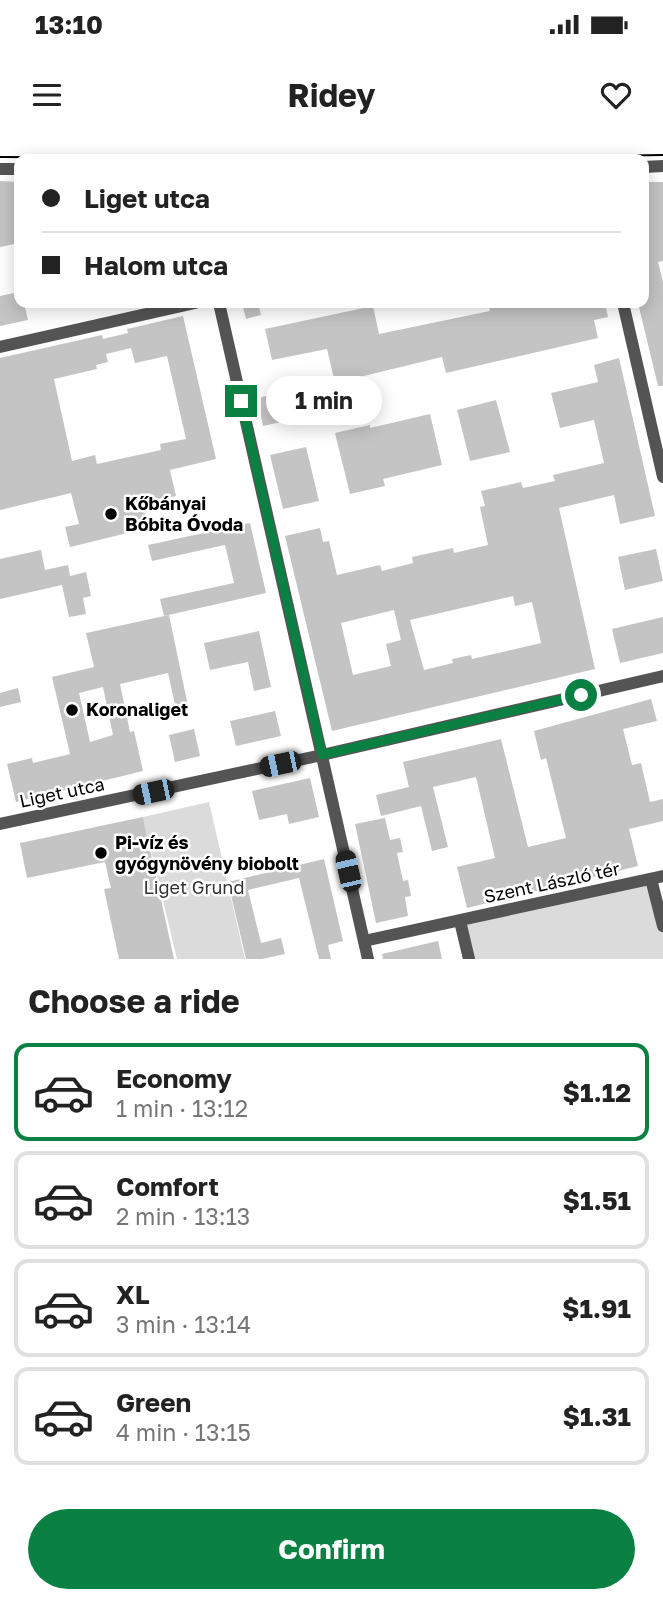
<!DOCTYPE html>
<html lang="en">
<head>
<meta charset="utf-8">
<style>
	:root { --surface:#fff; --page:#f6f6f6; --text:#222; --muted:#767676; --line:#e0e0e0; --accent:#0b8043 }
	body { margin:0; font-family:"Golos Text",sans-serif; background:var(--page); color:var(--text); height:100vh; display:flex; flex-direction:column; font-size:26px; white-space:nowrap }
	* { box-sizing:border-box; margin:0 }
	p { font-size:23px; color:var(--muted) }
	.icon { flex:none; width:38px; height:38px; fill:none; stroke:currentColor; stroke-width:2; stroke-linecap:round; stroke-linejoin:round }
	.map { position:relative; height:819px; overflow:hidden }
	.drawer { display:flex; flex-direction:column; background:var(--surface); flex:1 }
	.drawer>* { flex:none }
	.top-card { position:absolute; left:14px; top:14px; width:635px; height:154px; border-radius:14px; box-shadow:0 4px 18px #0003; display:grid; align-content:center; height:154px; padding:0 28px; background:var(--surface) }
	.end { position:absolute; width:32px; height:32px; margin:-16px; border:9px solid #0b8043; background:#fff; box-shadow:0 0 0 4px #fff }
	.from { border-radius:50% }
	.bubble { position:absolute; height:49px; border-radius:24px; background:var(--surface); box-shadow:0 4px 18px #0003; font-size:23px; font-weight:700; line-height:49px; text-align:center }
	.car { position:absolute; width:21px; height:42px; margin:-21px -10px; border-radius:9px; box-shadow:0 0 5px 2px #0007; background:linear-gradient(#222 24%,#8ab4d8 0 40%,#222 0 76%,#8ab4d8 0 86%,#222 0) }
	.top-card b { display:flex; align-items:center; gap:24px; height:66px; font-size:26px }
	.top-card b+b { border-top:2px solid var(--line) }
	.top-card i { width:18px; height:18px; background:var(--text) }
	ul { padding:0; list-style:none }
	li { display:flex; align-items:center; gap:21px; height:98px; margin:0 14px 10px; padding:0 14px; border:4px solid var(--line); border-radius:14px }
	li div { flex:1 }
	li b { display:block; font-size:26px }
	li em { font-style:normal; font-weight:700 }
	li.selected { border-color:var(--accent) }
	li>.icon { width:63px; height:63px; stroke-width:1.5 }
	h2 { padding:0 28px; font-size:32px; line-height:84px }
	.primary-button { display:flex; gap:14px; margin-top:auto; padding:14px 28px }
	.primary-button a { flex:1; height:80px; border-radius:42px; background:var(--accent); color:#fff; font-size:28px; font-weight:700; line-height:80px; text-align:center }
	.status { display:flex; justify-content:space-between; align-items:center; height:49px; padding:0 35px; background:var(--surface); direction:ltr }
	.status svg { height:19px; fill:currentColor }
	header { display:flex; justify-content:space-between; align-items:center; height:91px; padding:0 28px; background:var(--surface); font-size:32px; font-weight:700 }
	.map>svg:first-child { display:block }
	.green { fill:#dbdbdb }
	.building { fill:#c4c4c4; fill-rule:evenodd }
	.lines { fill:none; stroke-linecap:round; stroke-linejoin:round }
	.street { stroke:#545454; stroke-width:12 }
	.tram { stroke:#000; stroke-width:2 }
	.route { stroke:#0b8043; stroke-width:9 }
	.poi-dot { fill:#000; stroke:#fff; stroke-width:2.5 }
	.labels { text-anchor:middle; stroke-width:5; stroke-linejoin:round; paint-order:stroke }
	.poi-label { font-size:18px; font-weight:bold; fill:#000; stroke:#fff; text-anchor:start }
	.street-label { font-size:18px; fill:#000; stroke:#fff }
	.park-label { font-size:18px; fill:#323232; stroke:#fff }
</style>
</head>
<body>
<div class="status"><b>13:10</b><svg viewBox="0 0 49 12"><path d="M0 12V9h3v3zM5 12V6h3v6zM10 12V3h3v9zM15 12V0h3v12zM26 1h20v11H26zM47 4h2v5h-2z"/></svg></div>
<header><svg class="icon" aria-label="menu" viewBox="0 0 24 24"><path d="M4 6h16M4 12h16M4 18h16"/></svg>Ridey<svg class="icon" aria-label="heart" viewBox="0 0 24 24"><path d="M12 20l-8-8c-3-5 5-10 8-4 3-6 11-1 8 4z"/></svg></header>
<div class="map">
<svg width="663" height="819" viewBox="0 0 663 819">
	<rect width="100%" height="100%" fill="#fff"/>
	<g class="green">
		<polygon points="209,662 245,819 246,819 177,819 143,677"/>
		<polygon points="651,739 663,786 663,819 469,819 460,781"/>
	</g>
	<g class="building">
		<polygon points="0,41 19,42 19,103 0,107"/>
		<polygon points="644,42 663,42 663,121 658,122 663,142 663,246 658,246 638,163 644,163"/>
		<polygon points="19,152 19,163 24,163 28,180 0,186 0,156"/>
		<polygon points="242,163 258,163 261,175 246,179"/>
		<polygon points="488,163 605,163 608,177 594,180 598,198 446,233 442,217 335,243 327,209 272,220 265,189 373,166 379,194 490,171"/>
		<path d="M183,176L216,319L170,330L176,356L143,365L148,388L70,407L65,387L79,384L71,353L0,370V218L102,195L103,199L128,193L127,189ZM131,208L135,223L167,216L186,299L160,304L161,310L97,324L95,315L72,321L54,239L97,229L96,225L108,222L106,214Z"/>
		<path d="M619,218L655,376L620,384L614,355L559,368L595,529L332,591L285,396L320,388L323,402L329,401L337,435L380,425L382,431L413,423L412,417L453,408L454,413L488,405L480,367L485,366L481,351L521,342L523,348L555,341L553,335L604,323L594,280L560,288L551,253L598,242L594,225ZM513,456L515,466L532,462L541,503L472,519L471,515L452,519L453,523L424,530L410,480ZM394,470L401,500L386,504L391,526L353,535L341,483Z"/>
		<polygon points="285,252 290,280 263,286 257,258"/>
		<polygon points="496,260 510,312 470,321 457,270"/>
		<polygon points="430,274 442,325 383,339 385,346 350,354 335,293 370,285 370,288"/>
		<polygon points="306,307 319,361 283,369 270,315"/>
		<polygon points="250,383 266,453 164,476 160,459 234,443 225,405 152,421 148,405"/>
		<polygon points="656,409 663,441 625,450 618,417"/>
		<polygon points="41,410 45,430 68,425 70,436 86,432 91,456 83,458 86,474 69,477 62,445 0,459 0,419"/>
		<path d="M169,475L188,566L176,569L168,533L120,544L130,592L134,591L143,631L16,662L7,624L32,618L33,623L70,614L52,537L94,527L86,493ZM103,547L113,595L90,602L79,553Z"/>
		<polygon points="663,477 663,513 620,523 612,489"/>
		<polygon points="259,491 271,547 254,551 248,522 210,530 204,503"/>
		<polygon points="18,548 21,562 0,567 0,553"/>
		<polygon points="651,559 657,581 623,589 632,625 641,623 650,662 663,659 663,681 629,689 638,726 467,768 457,727 495,718 476,637 433,647 448,707 432,711 421,666 381,676 376,655 409,647 403,622 501,599 528,707 566,698 546,618 541,620 534,591"/>
		<polygon points="275,571 281,596 236,606 230,581"/>
		<polygon points="194,589 200,616 175,622 169,595"/>
		<polygon points="310,638 319,677 289,684 287,674 259,680 252,651"/>
		<polygon points="143,677 174,819 119,819 104,749 111,748 105,722 27,738 20,703"/>
		<polygon points="385,678 390,700 400,698 403,712 397,713 403,741 408,740 411,756 405,757 408,776 376,783 355,684"/>
		<polygon points="324,719 343,801 328,805 331,819 319,819 299,738 248,750 261,803 281,798 285,814 262,819 246,819 228,742"/>
		<polygon points="438,801 442,819 383,819 382,814"/>
	</g>
	<g class="lines">
		<g class="street">
			<polyline points="644,27 663,26"/>
			<polyline points="0,29 19,29"/>
			<polyline points="219,163 368,819"/>
			<polyline points="623,163 663,337"/>
			<polyline points="0,207 195,163"/>
			<polyline points="0,684 322,615 663,536"/>
			<polyline points="651,739 663,786"/>
			<polyline points="460,781 469,819"/>
			<polyline points="364,801 663,736"/>
		</g>
		<polyline class="tram" points="0,17 396,19 663,15"/>
	</g>
	<g class="lines">
		<polyline class="route" points="241,261 322,615 581,555"/>
	</g>
	<g class="poi-dot">
		<circle cx="111" cy="374" r="7"/>
		<circle cx="72" cy="570" r="7"/>
		<circle cx="101" cy="713" r="7"/>
	</g>
	<g class="labels">
		<g class="poi-label">
			<text x="125" y="370">Kőbányai<tspan x="125" dy="21">Bóbita Óvoda</tspan></text>
			<text x="86" y="576">Koronaliget</text>
			<text x="115" y="709">Pi-víz és<tspan x="115" dy="21">gyógynövény biobolt</tspan></text>
		</g>
		<g class="street-label">
			<text transform="translate(62 653) rotate(-12)" y="6">Liget utca</text>
			<text transform="translate(552 743) rotate(-12)" y="6">Szent László tér</text>
		</g>
		<g class="park-label">
			<text x="194" y="754">Liget Grund</text>
		</g>
	</g>
</svg>
<i class="end from" style="left:581px;top:555px"></i>
<i class="end" style="left:241px;top:261px"></i>
<div class="bubble" style="left:266px;top:236px;width:116px">1 min</div>
<i class="car" style="left:280px;top:624px;rotate:258deg"></i>
<i class="car" style="left:153px;top:652px;rotate:258deg"></i>
<i class="car" style="left:348px;top:731px;rotate:347deg"></i>
<div class="top-card">
<b><i class="from"></i>Liget utca</b>
<b><i></i>Halom utca</b>
</div>
</div>
<section class="drawer">
<h2>Choose a ride</h2>
<ul>
<li class="selected"><svg class="icon" aria-label="car" viewBox="0 0 24 24"><path d="M5 17H2v-5l4-1 3-4h7l3 4 3 1v5h-3M9 17h6M6 11h13"/><circle cx="7" cy="17" r="2"/><circle cx="17" cy="17" r="2"/></svg><div><b>Economy</b><p>1 min · 13:12</p></div><em>$1.12</em></li>
<li><svg class="icon" aria-label="car" viewBox="0 0 24 24"><path d="M5 17H2v-5l4-1 3-4h7l3 4 3 1v5h-3M9 17h6M6 11h13"/><circle cx="7" cy="17" r="2"/><circle cx="17" cy="17" r="2"/></svg><div><b>Comfort</b><p>2 min · 13:13</p></div><em>$1.51</em></li>
<li><svg class="icon" aria-label="car" viewBox="0 0 24 24"><path d="M5 17H2v-5l4-1 3-4h7l3 4 3 1v5h-3M9 17h6M6 11h13"/><circle cx="7" cy="17" r="2"/><circle cx="17" cy="17" r="2"/></svg><div><b>XL</b><p>3 min · 13:14</p></div><em>$1.91</em></li>
<li><svg class="icon" aria-label="car" viewBox="0 0 24 24"><path d="M5 17H2v-5l4-1 3-4h7l3 4 3 1v5h-3M9 17h6M6 11h13"/><circle cx="7" cy="17" r="2"/><circle cx="17" cy="17" r="2"/></svg><div><b>Green</b><p>4 min · 13:15</p></div><em>$1.31</em></li>
</ul>
<div class="primary-button"><a>Confirm</a></div>
</section>
</body>
</html>
